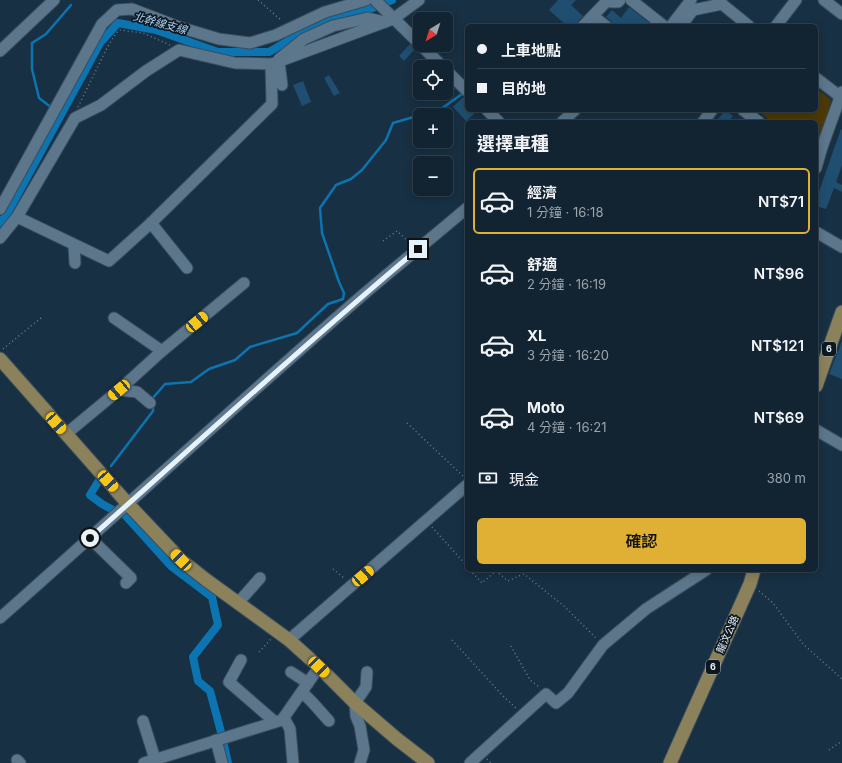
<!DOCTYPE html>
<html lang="zh-TW">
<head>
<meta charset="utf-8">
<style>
	:root { --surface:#122432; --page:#1f303e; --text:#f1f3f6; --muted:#9ca4ac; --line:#31414d; --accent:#dfb034 }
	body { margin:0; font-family:Inter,"Noto Sans TC",sans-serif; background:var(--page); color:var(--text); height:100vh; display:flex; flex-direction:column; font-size:15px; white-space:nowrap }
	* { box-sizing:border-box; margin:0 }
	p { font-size:13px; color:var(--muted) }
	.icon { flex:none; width:22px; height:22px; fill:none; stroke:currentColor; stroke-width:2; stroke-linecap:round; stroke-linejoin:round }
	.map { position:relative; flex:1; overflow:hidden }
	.side { position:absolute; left:465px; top:120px; width:353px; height:452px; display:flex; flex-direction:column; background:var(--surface); border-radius:6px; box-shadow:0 2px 10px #0003,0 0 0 1px var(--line) }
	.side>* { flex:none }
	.banner { position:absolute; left:465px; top:24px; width:353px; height:88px; border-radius:6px; box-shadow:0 2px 10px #0003,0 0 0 1px var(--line); display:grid; align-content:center; height:88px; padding:0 12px; background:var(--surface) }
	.needle { width:26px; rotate:218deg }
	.fabs { position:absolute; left:413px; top:12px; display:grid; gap:8px }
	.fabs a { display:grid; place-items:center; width:40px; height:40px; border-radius:6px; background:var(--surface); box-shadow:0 2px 10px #0003,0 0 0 1px var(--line); font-size:20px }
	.end { position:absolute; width:18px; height:18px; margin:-9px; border:5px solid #e7f3fc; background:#111; box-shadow:0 0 0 2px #111 }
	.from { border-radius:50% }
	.car { position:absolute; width:12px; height:24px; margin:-12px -6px; border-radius:5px; box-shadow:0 0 3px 1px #0007; background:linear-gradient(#f5c518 24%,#345 0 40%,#f5c518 0 76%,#345 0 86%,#f5c518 0) }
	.banner b { display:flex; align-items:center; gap:14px; height:38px; font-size:15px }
	.banner b+b { border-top:1px solid var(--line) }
	.banner i { width:10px; height:10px; background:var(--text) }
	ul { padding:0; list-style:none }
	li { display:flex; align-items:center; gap:12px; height:66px; margin:0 8px 6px; padding:0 4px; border:2px solid transparent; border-radius:6px }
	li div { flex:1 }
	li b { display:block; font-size:15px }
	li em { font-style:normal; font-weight:600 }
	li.on { border-color:var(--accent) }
	li>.icon { width:36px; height:36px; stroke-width:1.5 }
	h2 { padding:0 12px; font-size:18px; line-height:48px }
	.pay { display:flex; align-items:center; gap:10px; height:44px; padding:0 12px; font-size:15px }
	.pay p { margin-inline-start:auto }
	.action { display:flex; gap:8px; margin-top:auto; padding:8px 12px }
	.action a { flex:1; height:46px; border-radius:6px; background:var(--accent); color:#111; font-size:16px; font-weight:600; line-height:46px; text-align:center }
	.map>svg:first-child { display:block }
	.green { fill:#4c3907 }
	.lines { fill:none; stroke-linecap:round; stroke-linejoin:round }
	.stream { stroke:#0c74b1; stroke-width:2.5 }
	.canal { stroke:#0c74b1; stroke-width:8 }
	.building { fill:#204e70 }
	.minor-casing { stroke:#394d5c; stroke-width:13 }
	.major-casing { stroke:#394d5c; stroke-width:15 }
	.path { stroke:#697d8c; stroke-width:1.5; stroke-dasharray:1 3; stroke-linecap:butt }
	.minor { stroke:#5c768c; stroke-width:11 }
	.major { stroke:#8b815b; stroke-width:13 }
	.route { stroke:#e7f3fc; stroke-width:5 }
	.labels { text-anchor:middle; stroke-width:3.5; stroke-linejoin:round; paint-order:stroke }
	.shield { fill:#0d171f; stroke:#a6b1ba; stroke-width:1 }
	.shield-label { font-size:9px; font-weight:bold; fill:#e7f3fc }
	.street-label { font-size:10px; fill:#e7f3fc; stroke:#0d171f }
	.water-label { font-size:11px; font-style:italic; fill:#aad2f3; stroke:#0d171f }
</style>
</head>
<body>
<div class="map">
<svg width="842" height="763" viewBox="0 0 842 763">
	<rect width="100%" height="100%" fill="#183043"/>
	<polygon class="green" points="816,88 831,100 821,139 816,138 816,122 772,122 757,110 816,110"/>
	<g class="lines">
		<g class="stream">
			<polyline points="52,108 39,98 32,69 32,43 46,34 71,5"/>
			<polyline points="153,400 152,399 165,384 191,382 209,369 235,360 250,347 297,333 328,304 343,299 344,293 339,282 322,233 320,208 336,185 351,179 362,170 386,140 393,123 441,109 462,94"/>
			<polyline points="111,466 153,411 153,405"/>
		</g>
		<g class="canal">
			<polyline points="0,223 7,214 100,43 118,23 156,30 218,52 269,52 329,17 370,9 392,0"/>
			<polyline points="98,482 90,495 102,504 113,510"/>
			<polyline points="125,515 171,566 212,597 218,625 193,657 198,681 210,691 221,732"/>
			<polyline points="224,745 228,763"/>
		</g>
	</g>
	<g class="building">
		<polygon points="558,0 576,0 571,5 583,16 578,21 576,26 567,26 549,10"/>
		<polygon points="629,7 653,26 613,26 611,21 606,17 612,10 621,18"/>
		<polygon points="410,44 415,49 404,61 399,56"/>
		<polygon points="329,75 340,93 334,96 324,78"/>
		<polygon points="446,80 455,89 446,98"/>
		<polygon points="303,81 311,102 302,106 293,85"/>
		<polygon points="463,97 467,101 467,110 478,110 466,121 453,107"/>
		<polygon points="725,110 733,116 728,122 716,122"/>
		<polygon points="841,129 842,130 842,165 836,182 842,185 842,192 834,188 826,209 816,206 816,200"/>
		<polygon points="842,341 842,379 829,374"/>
	</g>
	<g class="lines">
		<defs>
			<g id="minor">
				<polyline points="375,0 443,67"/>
				<polyline points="610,0 611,2 618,2 620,0"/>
				<polyline points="631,0 664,26"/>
				<polyline points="717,0 749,26"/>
				<polyline points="824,0 842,14"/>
				<polyline points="593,16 606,26"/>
				<polyline points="583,26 608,0"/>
				<polyline points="671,26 691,0"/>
				<polyline points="681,26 693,10 722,4"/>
				<polyline points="776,26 796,0"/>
				<polyline points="0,51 54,0"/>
				<polyline points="279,59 304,39 333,26 368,18 385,22"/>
				<polyline points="279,62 282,85"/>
				<polyline points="446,70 467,91"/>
				<polyline points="816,78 842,98"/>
				<polyline points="487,110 499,122"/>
				<polyline points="743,110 759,122"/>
				<polyline points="562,122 575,110"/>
				<polyline points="703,122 712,110"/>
				<polyline points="816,146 822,147 842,92"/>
				<polyline points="816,168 822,147"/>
				<polyline points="0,209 102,24 117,10 132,9 179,27 219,39 250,43 276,35 325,12 366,0"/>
				<polyline points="17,217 109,261 151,223 272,104 271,64"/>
				<polyline points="151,223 187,268"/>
				<polyline points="816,232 842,247"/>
				<polyline points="0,238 17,217 75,118 101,105 146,71 179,50 235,63 272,64 393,19 419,0"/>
				<polyline points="74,245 75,263"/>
				<polyline points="114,318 162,351"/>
				<polyline points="119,390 137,392 150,403"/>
				<polyline points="816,430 842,445"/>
				<polyline points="66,434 119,390 162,351 244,283"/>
				<polyline points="90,538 131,578 126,583"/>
				<polyline points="238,603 260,578"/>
				<path d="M0,618C122,510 241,400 364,294C398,265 433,237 467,208"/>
				<polyline points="289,640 467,485"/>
				<polyline points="241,660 229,682 275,722"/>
				<polyline points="291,672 308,683"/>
				<polyline points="302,692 312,702 329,721"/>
				<polyline points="284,718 290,729 293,763"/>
				<polyline points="143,721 155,759"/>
				<polyline points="216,740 222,763"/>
				<polyline points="17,760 20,763"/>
				<polyline points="144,763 282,720 319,667"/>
				<polyline points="360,763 364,750 360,726 356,716 355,703 366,687 367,672"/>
				<polyline points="470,763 546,694 556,703 568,693 603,645 646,609 706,570"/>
			</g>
			<g id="major">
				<polyline points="0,359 128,504 181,560 205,579 289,640 319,667 355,703 397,739 428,763"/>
				<polyline points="816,386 842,312"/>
				<polyline points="670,763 750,584 754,570"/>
			</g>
		</defs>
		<use href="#minor" class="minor-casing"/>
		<use href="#major" class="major-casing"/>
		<g class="path">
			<polyline points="258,0 282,21"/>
			<polyline points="78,107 107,48 116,33 120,30 143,33 170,45"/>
			<polyline points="383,241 397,231 411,244"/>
			<polyline points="3,349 42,317"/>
			<polyline points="407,423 464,477"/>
			<polyline points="432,527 467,566"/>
			<polyline points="333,569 345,579"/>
			<polyline points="470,570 482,583 496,571 508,581 519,576 524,574 564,606 596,638"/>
			<polyline points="759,591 773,603 803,644 842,679"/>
			<polyline points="452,640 503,696 516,708"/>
			<polyline points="511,646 530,680 539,687"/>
			<polyline points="259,652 271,639"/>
			<polyline points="829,750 842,741"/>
			<polyline points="487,759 491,763"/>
		</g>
		<use href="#minor" class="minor"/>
		<use href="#major" class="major"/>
	</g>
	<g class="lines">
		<path class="route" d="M90,538C199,441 306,343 418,249"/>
	</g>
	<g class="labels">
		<g class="shield">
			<rect x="822" y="342" width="14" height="14" rx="3"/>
			<rect x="706" y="660" width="14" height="14" rx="3"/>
		</g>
		<g class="shield-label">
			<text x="829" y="352">6</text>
			<text x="713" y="670">6</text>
		</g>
		<g class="street-label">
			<text transform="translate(727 634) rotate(-66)" y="4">龍汶公路</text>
		</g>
		<g class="water-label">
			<text transform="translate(160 23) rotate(15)" y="4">北幹線支線</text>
		</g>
	</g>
</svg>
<div class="fabs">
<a><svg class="needle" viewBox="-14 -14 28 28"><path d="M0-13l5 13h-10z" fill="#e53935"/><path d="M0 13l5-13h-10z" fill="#9ca4ac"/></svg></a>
<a><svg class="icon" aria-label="locate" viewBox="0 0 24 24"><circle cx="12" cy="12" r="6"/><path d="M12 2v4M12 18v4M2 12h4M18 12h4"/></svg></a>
<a>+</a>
<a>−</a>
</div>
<i class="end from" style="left:90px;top:538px"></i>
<i class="end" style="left:418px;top:249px"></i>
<i class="car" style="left:197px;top:322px;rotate:50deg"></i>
<i class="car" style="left:119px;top:390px;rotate:230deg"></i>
<i class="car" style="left:56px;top:423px;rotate:139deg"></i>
<i class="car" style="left:108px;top:481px;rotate:138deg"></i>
<i class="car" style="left:181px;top:560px;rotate:316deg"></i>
<i class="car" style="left:363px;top:576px;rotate:49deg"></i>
<i class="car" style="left:319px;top:667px;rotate:134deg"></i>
<div class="banner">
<b><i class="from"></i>上車地點</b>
<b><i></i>目的地</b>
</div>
<section class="side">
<h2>選擇車種</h2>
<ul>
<li class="on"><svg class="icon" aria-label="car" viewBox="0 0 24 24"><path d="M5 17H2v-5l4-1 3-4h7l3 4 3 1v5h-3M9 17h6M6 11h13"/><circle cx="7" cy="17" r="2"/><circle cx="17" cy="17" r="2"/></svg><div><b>經濟</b><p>1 分鐘 · 16:18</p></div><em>NT$71</em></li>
<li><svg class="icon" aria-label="car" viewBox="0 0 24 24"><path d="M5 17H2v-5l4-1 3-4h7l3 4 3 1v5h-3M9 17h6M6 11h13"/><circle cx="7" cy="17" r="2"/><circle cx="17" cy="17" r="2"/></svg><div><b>舒適</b><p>2 分鐘 · 16:19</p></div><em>NT$96</em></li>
<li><svg class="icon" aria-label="car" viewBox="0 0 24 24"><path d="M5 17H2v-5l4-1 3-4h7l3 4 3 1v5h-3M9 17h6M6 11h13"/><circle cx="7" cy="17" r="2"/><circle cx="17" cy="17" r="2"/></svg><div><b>XL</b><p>3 分鐘 · 16:20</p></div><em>NT$121</em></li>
<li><svg class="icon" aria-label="car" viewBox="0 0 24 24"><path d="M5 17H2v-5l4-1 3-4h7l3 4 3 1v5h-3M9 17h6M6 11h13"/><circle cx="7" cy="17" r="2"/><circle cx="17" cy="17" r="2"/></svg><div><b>Moto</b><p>4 分鐘 · 16:21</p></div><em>NT$69</em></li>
</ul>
<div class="pay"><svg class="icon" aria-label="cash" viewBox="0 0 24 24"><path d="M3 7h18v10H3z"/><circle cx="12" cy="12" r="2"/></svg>現金<p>380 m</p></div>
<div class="action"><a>確認</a></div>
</section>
</div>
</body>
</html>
